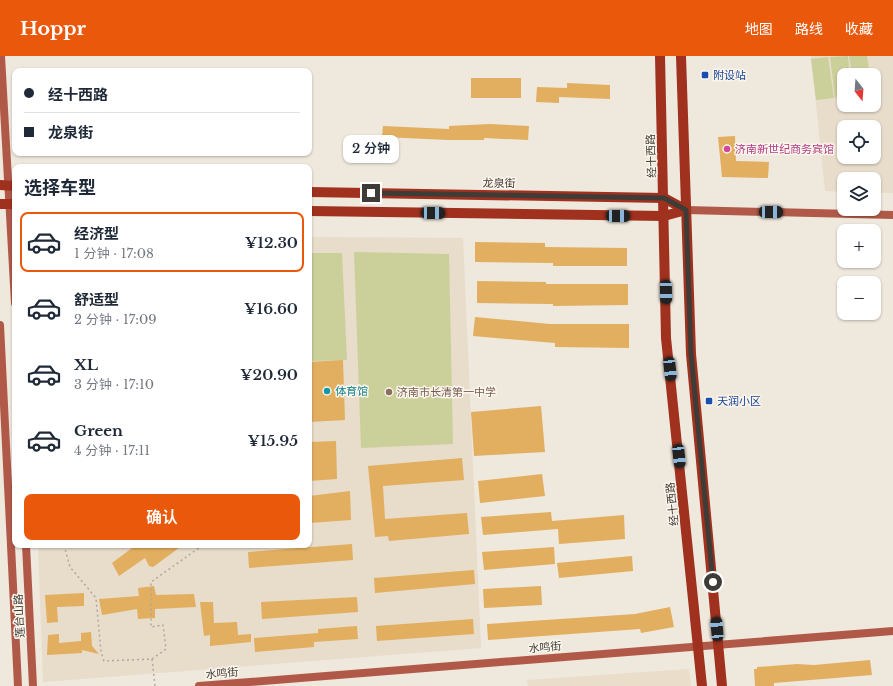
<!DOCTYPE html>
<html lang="zh">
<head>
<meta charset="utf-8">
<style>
	:root { --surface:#fff; --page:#f6f6f7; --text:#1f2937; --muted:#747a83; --line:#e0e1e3; --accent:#ea580c }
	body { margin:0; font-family:"Libre Baskerville","Noto Sans SC",serif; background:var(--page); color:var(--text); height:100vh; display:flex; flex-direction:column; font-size:15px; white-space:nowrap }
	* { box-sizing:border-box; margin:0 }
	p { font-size:13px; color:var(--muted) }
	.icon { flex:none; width:22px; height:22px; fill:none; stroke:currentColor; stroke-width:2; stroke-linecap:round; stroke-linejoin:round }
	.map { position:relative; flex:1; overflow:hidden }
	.panel { position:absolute; left:12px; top:108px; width:300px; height:384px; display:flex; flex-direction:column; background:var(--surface); border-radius:8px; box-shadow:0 1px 3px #0004 }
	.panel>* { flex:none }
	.hud { position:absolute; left:12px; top:12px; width:300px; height:88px; border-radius:8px; box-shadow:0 1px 3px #0004; display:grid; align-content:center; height:88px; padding:0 12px; background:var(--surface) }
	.needle { width:26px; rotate:163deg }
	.controls { position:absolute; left:837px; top:12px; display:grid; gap:8px }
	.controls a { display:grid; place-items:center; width:44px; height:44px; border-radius:8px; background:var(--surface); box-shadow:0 1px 3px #0004; font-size:20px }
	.end { position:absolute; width:18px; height:18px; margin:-9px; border:5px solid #3f3c38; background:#fff; box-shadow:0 0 0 2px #fff }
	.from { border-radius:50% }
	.bubble { position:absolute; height:28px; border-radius:8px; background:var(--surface); box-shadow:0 1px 3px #0004; font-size:13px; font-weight:600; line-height:28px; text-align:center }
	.car { position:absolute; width:12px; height:24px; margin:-12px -6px; border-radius:5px; box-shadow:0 0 3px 1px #0007; background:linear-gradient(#222 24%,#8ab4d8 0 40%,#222 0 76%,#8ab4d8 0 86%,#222 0) }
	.hud b { display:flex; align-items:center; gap:14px; height:38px; font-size:15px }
	.hud b+b { border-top:1px solid var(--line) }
	.hud i { width:10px; height:10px; background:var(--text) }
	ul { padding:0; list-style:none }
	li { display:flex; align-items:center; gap:12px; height:60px; margin:0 8px 6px; padding:0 4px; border:2px solid transparent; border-radius:8px }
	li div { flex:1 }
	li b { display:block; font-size:15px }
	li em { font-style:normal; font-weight:600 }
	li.active { border-color:var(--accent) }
	li>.icon { width:36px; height:36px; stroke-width:1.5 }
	h2 { padding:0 12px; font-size:18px; line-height:48px }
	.action { display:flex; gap:8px; margin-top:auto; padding:8px 12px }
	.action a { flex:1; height:46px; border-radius:8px; background:var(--accent); color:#fff; font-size:16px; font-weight:600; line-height:46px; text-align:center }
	header { display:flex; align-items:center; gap:24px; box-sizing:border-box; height:56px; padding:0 20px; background:var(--accent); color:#fff }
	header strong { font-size:19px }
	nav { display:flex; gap:22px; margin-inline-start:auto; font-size:14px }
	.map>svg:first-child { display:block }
	.built { fill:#e8dccb; fill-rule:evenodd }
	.medical { fill:#eaddc9 }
	.green { fill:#cbcf99 }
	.building { fill:#e2ae5f }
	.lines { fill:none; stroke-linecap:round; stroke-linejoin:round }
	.path { stroke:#aea8a0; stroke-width:1.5; stroke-dasharray:2 3; stroke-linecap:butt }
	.secondary { stroke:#b15948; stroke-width:8 }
	.primary { stroke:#9f311e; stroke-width:10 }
	.route { stroke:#3f3c38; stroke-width:5 }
	.transit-dot { fill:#1a4fb4; stroke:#fcf5eb; stroke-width:1.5 }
	.hotel-dot { fill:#d1479c; stroke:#fcf5eb; stroke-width:1.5 }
	.culture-dot { fill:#0f9aa8; stroke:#fcf5eb; stroke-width:1.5 }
	.education-dot { fill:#8d6e63; stroke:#fcf5eb; stroke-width:1.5 }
	.labels { text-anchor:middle; stroke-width:3; stroke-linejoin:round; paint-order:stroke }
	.transit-label { font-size:11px; fill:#164399; stroke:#fcf5eb; text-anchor:start }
	.hotel-label { font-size:11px; fill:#b23c85; stroke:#fcf5eb; text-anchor:start }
	.street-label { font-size:11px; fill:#3f3c38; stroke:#fcf5eb }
	.culture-label { font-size:11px; fill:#0d838f; stroke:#fcf5eb; text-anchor:start }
	.education-label { font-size:11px; fill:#785e54; stroke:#fcf5eb; text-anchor:start }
</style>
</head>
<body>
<header>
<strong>Hoppr</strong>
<nav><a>地图</a><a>路线</a><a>收藏</a></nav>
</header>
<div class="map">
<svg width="893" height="630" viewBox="0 0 893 630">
	<rect width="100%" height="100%" fill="#efe8dd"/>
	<g class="built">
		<path d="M811,0H893V137H874V123H844V136L825,135ZM844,19H874V49H844ZM844,71H874V101H844Z"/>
		<polygon points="309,181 463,182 481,592 43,626 38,489 309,489"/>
	</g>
	<polygon class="medical" points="689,613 691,630 528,630 527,624"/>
	<g class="green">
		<polygon points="848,0 850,19 844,19 844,40 835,42 830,1"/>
		<polygon points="849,0 867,0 870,19 852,19"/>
		<polygon points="828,1 834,42 816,44 811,3"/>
		<polygon points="354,196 449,198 453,388 361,392"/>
		<polygon points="309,197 342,197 347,304 309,305"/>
	</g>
	<g class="building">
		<rect x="471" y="22" width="50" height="20"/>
		<polygon points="567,27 610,29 610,43 559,41 559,47 536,46 537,31 567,32"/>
		<polygon points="490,68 529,70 528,84 484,82 484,84 449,84 382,81 383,70 449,73 449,70"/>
		<polygon points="735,80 736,105 769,106 768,122 722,121 718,81"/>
		<polygon points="475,186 545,187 545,191 627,192 627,210 553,210 553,207 475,206"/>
		<polygon points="477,225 546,226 546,228 628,228 628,249 553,250 553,248 477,247"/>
		<polygon points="475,261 550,268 629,268 629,292 555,291 555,287 473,280"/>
		<polygon points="343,304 345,364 309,366 309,306"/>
		<polygon points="541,350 545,396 474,400 471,356"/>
		<polygon points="336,385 337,423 309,425 309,386"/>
		<polygon points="462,402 464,424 383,430 385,463 467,457 469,478 389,485 388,480 375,481 368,410"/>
		<polygon points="542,418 545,440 480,447 478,425"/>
		<polygon points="350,435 351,464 309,467 309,440"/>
		<polygon points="551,456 552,465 624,459 625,483 559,488 558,473 483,479 481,461"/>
		<polygon points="352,488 353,504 249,512 248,496"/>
		<polygon points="136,489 183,489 153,511 149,510 145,502 119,520 112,507"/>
		<polygon points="554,491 555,508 484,514 482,496"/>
		<polygon points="632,500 633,515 559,522 557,507"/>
		<polygon points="474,514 475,528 375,537 374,522"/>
		<polygon points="154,530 156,539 194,538 196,551 155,553 155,562 138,563 137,553 102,559 99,543 139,540 138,532"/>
		<polygon points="541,530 542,549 484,552 483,533"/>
		<polygon points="84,537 84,550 57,551 58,566 47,567 45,539"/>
		<polygon points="357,541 358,556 262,563 261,546"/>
		<polygon points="200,546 213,546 214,567 237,566 238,579 251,578 251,586 210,590 210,579 204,580"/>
		<polygon points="670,551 674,571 641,577 640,573 488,584 487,568 635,558"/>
		<polygon points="473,563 474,578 377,585 376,570"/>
		<polygon points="357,570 358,583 314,586 314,591 255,596 254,582 318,577 318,573"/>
		<polygon points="91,576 92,590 99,598 82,594 82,597 47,599 48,579 59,578 59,587 81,585 81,577"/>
		<polygon points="870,604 872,619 774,627 774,630 755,630 754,613 757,613 757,611 797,608 814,609"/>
	</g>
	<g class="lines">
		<g class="path">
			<polyline points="64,489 70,511 96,542 101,596 104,605 152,603 155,630"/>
			<polyline points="152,603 166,593 163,569 151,571 151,526 203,489"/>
		</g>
		<g class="secondary">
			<polyline points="1,0 15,247"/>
			<polyline points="686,154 893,159"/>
			<polyline points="0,269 18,630"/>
			<polyline points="26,489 33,630"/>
			<polyline points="199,630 893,575"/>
		</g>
		<g class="primary">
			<polyline points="660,0 666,282 702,630"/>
			<polyline points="681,0 691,298 722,630"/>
			<polyline points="0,129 15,130"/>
			<polyline points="309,136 664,142 686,154"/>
			<polyline points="0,148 15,148"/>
			<polyline points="309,155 664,160 686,154"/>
		</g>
	</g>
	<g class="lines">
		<polyline class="route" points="371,137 664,142 686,154 691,298 713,526"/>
	</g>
	<g class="transit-dot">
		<rect x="701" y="15" width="8" height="8" rx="2"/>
		<rect x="705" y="341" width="8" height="8" rx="2"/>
	</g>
	<circle class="hotel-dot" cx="727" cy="93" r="4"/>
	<circle class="culture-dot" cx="327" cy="335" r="4"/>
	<circle class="education-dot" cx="389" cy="336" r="4"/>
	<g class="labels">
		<g class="transit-label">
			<text x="713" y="23">附设站</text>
			<text x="717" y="349">天润小区</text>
		</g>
		<g class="hotel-label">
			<text x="735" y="97">济南新世纪商务宾馆</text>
		</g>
		<g class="street-label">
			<text transform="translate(651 100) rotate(-92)" y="4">经十西路</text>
			<text transform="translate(499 127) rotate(1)" y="4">龙泉街</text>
			<text transform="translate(672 448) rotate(-96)" y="4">经十西路</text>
			<text transform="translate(19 560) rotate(-93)" y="4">莲台山路</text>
			<text transform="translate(545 591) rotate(-5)" y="4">水鸣街</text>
			<text transform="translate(222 617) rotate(-5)" y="4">水鸣街</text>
		</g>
		<g class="culture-label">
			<text x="335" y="339">体育馆</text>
		</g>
		<g class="education-label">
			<text x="397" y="340">济南市长清第一中学</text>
		</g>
	</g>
</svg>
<div class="controls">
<a><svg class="needle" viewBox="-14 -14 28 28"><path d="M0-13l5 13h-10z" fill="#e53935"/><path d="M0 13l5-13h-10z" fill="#747a83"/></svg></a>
<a><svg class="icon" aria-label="locate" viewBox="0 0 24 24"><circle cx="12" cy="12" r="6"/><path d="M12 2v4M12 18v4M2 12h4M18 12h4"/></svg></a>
<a><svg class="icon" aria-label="layers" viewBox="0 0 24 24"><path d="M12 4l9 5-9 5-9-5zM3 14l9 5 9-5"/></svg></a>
<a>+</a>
<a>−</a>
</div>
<i class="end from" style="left:713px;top:526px"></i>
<i class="end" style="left:371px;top:137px"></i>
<div class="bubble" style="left:343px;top:79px;width:56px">2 分钟</div>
<i class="car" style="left:771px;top:156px;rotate:91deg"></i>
<i class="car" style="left:433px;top:157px;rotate:91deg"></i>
<i class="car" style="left:618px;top:160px;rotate:91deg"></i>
<i class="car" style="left:666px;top:236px;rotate:179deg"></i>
<i class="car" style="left:670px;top:313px;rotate:174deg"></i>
<i class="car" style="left:679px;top:400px;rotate:174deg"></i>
<i class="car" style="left:717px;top:573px;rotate:355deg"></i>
<div class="hud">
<b><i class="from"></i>经十西路</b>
<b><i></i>龙泉街</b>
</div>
<section class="panel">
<h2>选择车型</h2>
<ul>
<li class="active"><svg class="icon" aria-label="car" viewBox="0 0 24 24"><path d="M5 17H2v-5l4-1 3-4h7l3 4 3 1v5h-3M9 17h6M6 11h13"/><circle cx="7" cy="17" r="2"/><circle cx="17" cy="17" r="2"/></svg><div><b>经济型</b><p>1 分钟 · 17:08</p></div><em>¥12.30</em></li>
<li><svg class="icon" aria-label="car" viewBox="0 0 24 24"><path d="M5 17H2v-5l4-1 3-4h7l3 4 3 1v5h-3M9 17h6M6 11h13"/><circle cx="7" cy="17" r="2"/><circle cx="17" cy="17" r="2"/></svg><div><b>舒适型</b><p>2 分钟 · 17:09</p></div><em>¥16.60</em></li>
<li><svg class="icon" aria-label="car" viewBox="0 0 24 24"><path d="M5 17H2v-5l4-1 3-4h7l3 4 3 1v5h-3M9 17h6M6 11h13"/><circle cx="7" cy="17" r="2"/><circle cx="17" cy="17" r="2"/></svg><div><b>XL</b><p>3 分钟 · 17:10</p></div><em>¥20.90</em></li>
<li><svg class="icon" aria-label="car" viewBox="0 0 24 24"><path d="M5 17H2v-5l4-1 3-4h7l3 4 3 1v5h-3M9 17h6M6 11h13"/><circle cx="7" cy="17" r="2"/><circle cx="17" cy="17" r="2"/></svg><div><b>Green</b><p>4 分钟 · 17:11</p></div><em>¥15.95</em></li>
</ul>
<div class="action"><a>确认</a></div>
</section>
</div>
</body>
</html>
